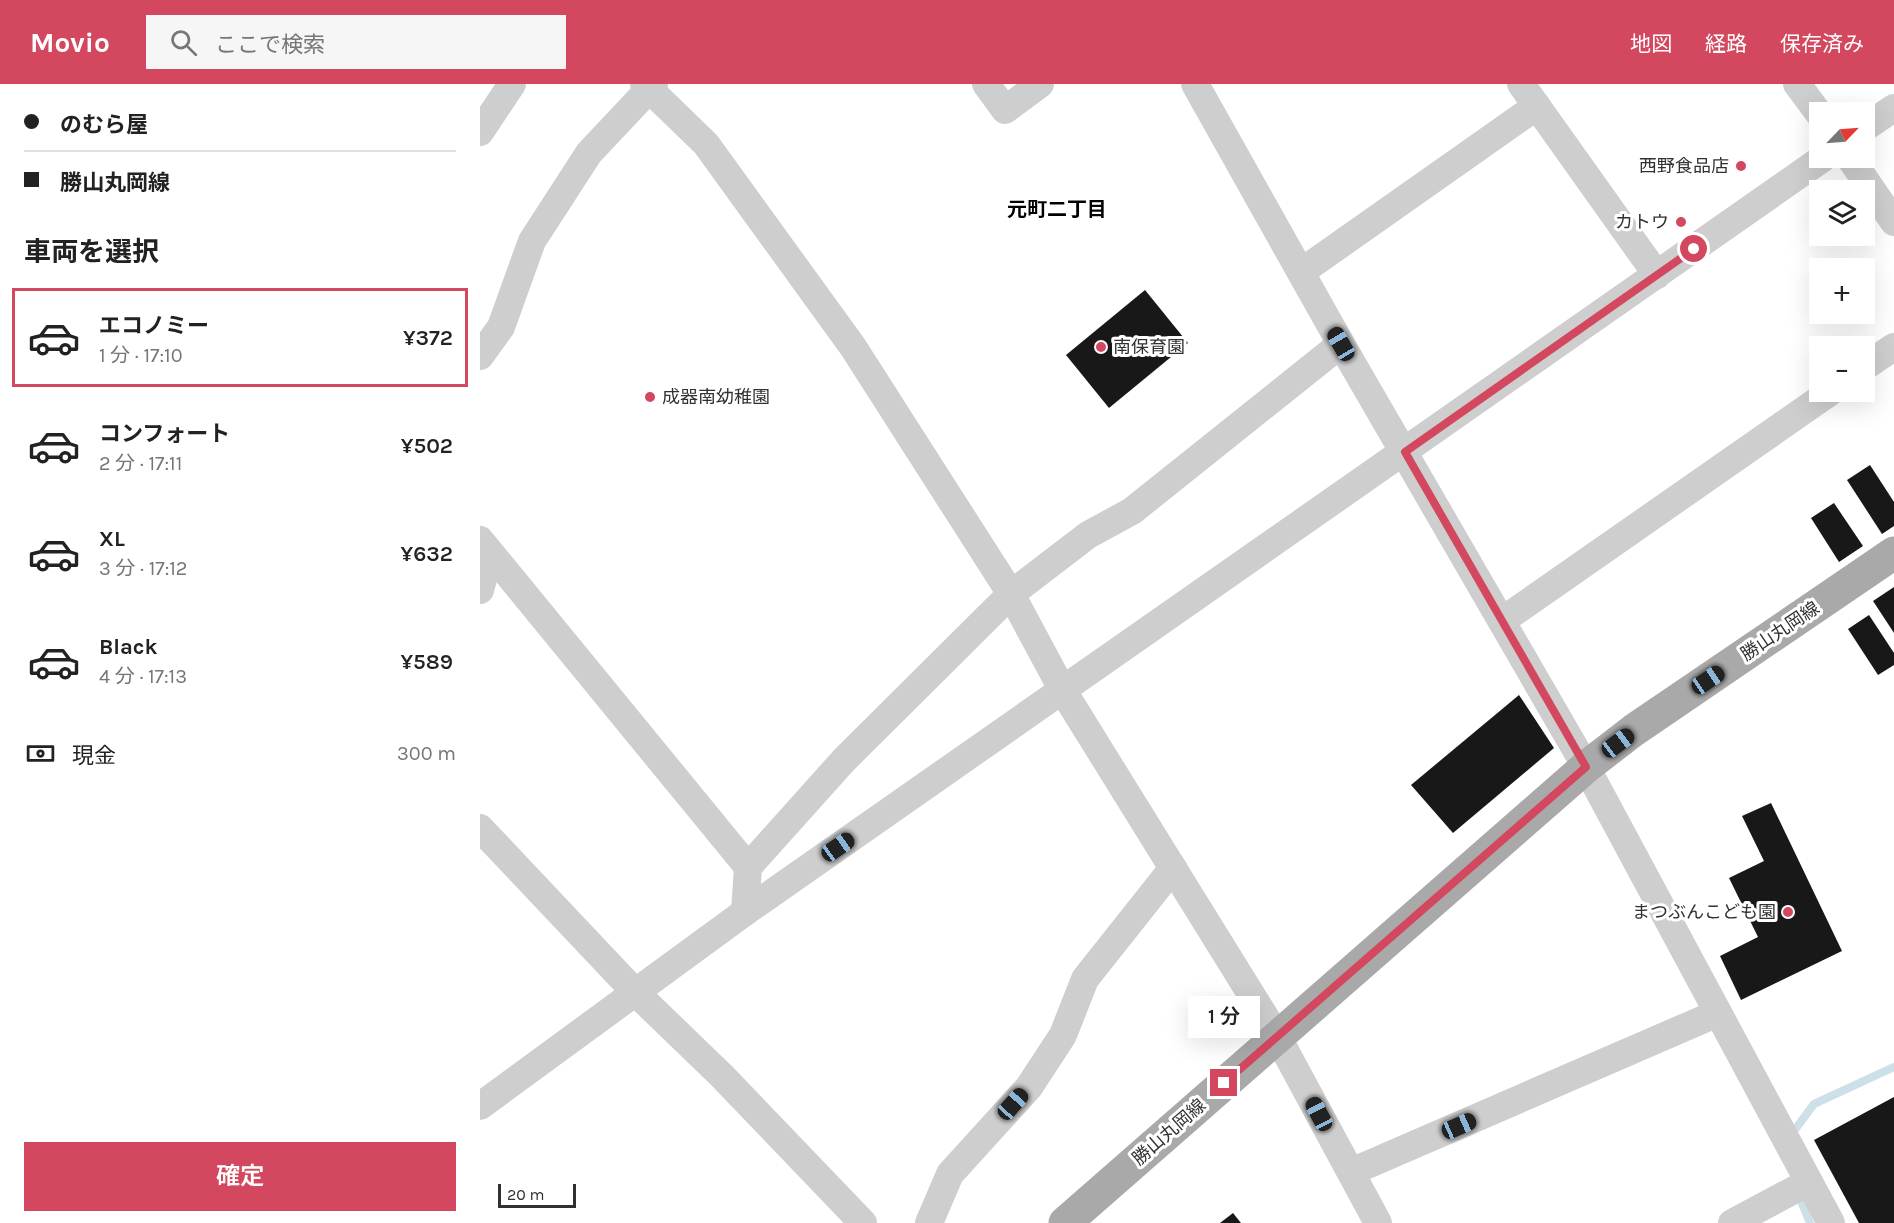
<!DOCTYPE html>
<html lang="ja">
<head>
<meta charset="utf-8">
<style>
	:root { --surface:#fff; --page:#f6f6f6; --text:#222; --muted:#767676; --line:#e0e0e0; --accent:#d3485f }
	body { margin:0; font-family:Karla,"Noto Sans JP",sans-serif; background:var(--page); color:var(--text); height:100vh; display:flex; flex-direction:column; font-size:22px; white-space:nowrap }
	* { box-sizing:border-box; margin:0 }
	p { font-size:20px; color:var(--muted) }
	.icon { flex:none; width:33px; height:33px; fill:none; stroke:currentColor; stroke-width:2; stroke-linecap:round; stroke-linejoin:round }
	.map { position:relative; flex:1; overflow:hidden }
	.drawer { display:flex; flex-direction:column; background:var(--surface); width:480px }
	.drawer>* { flex:none }
	.hud { display:grid; align-content:center; height:132px; padding:0 24px; background:var(--surface) }
	.needle { width:39px; rotate:65deg }
	.buttons { position:absolute; left:1329px; top:18px; display:grid; gap:12px }
	.buttons a { display:grid; place-items:center; width:66px; height:66px; border-radius:0px; background:var(--surface); box-shadow:0 6px 24px #0002; font-size:30px }
	.scale { position:absolute; left:18px; bottom:15px; width:78px; box-sizing:border-box; padding-left:6px; border:3px solid #313131; border-top:0; font-size:16px; line-height:21px; white-space:nowrap; color:#313131; -webkit-text-stroke:4px #fff; paint-order:stroke }
	.end { position:absolute; width:27px; height:27px; margin:-14px; border:8px solid #d3485f; background:#fff; box-shadow:0 0 0 3px #fff }
	.from { border-radius:50% }
	.bubble { position:absolute; height:42px; border-radius:0px; background:var(--surface); box-shadow:0 6px 24px #0002; font-size:20px; font-weight:600; line-height:42px; text-align:center }
	.car { position:absolute; width:18px; height:36px; margin:-18px -9px; border-radius:8px; box-shadow:0 0 4px 2px #0007; background:linear-gradient(#222 24%,#8ab4d8 0 40%,#222 0 76%,#8ab4d8 0 86%,#222 0) }
	.hud b { display:flex; align-items:center; gap:21px; height:57px; font-size:22px }
	.hud b+b { border-top:2px solid var(--line) }
	.hud i { width:15px; height:15px; background:var(--text) }
	ul { padding:0; list-style:none }
	li { display:flex; align-items:center; gap:18px; height:99px; margin:0 12px 9px; padding:0 12px; border:3px solid transparent; border-radius:0px }
	li div { flex:1 }
	li b { display:block; font-size:22px }
	li em { font-style:normal; font-weight:600 }
	li.active { border-color:var(--accent) }
	li>.icon { width:54px; height:54px; stroke-width:1.5 }
	h2 { padding:0 24px; font-size:27px; line-height:72px }
	.pay { display:flex; align-items:center; gap:15px; height:66px; padding:0 24px; font-size:22px }
	.pay p { margin-inline-start:auto }
	.action { display:flex; gap:12px; margin-top:auto; padding:12px 24px }
	.action a { flex:1; height:69px; border-radius:0px; background:var(--accent); color:#fff; font-size:24px; font-weight:600; line-height:69px; text-align:center }
	header { display:flex; align-items:center; gap:36px; box-sizing:border-box; height:84px; padding:0 30px; background:var(--accent); color:#fff }
	header strong { font-size:28px }
	nav { display:flex; gap:33px; margin-inline-start:auto; font-size:21px }
	.search { width:420px; height:54px; background:var(--page); display:flex; align-items:center; gap:15px; box-sizing:border-box; padding:0 21px; border-radius:0px; color:var(--muted); font-size:22px }
	main { display:flex; flex:1; min-height:0 }
	.map>svg:first-child { display:block }
	.lines { fill:none; stroke-linecap:round; stroke-linejoin:round }
	.stream { stroke:#cde0e8; stroke-width:8 }
	.building { fill:#181818 }
	.minor { stroke:#cecece; stroke-width:28 }
	.major { stroke:#a9a9a9; stroke-width:33 }
	.route { stroke:#d3485f; stroke-width:8 }
	.poi-dot { fill:#d3485f; stroke:#fff; stroke-width:2 }
	.labels { text-anchor:middle; stroke-width:6; stroke-linejoin:round; paint-order:stroke }
	.poi-label { font-size:18px; fill:#313131; stroke:#fff; text-anchor:end }
	.street-label { font-size:18px; fill:#313131; stroke:#fff }
	.neighbourhood-label { font-size:20px; font-weight:bold; fill:#000; stroke:#fff }
</style>
</head>
<body>
<header>
<strong>Movio</strong>
<div class="search"><svg class="icon" aria-label="search" viewBox="0 0 24 24"><circle cx="10" cy="10" r="6"/><path d="M15 15l6 6"/></svg>ここで検索</div>
<nav><a>地図</a><a>経路</a><a>保存済み</a></nav>
</header>
<main>
<section class="drawer">
<div class="hud">
<b><i class="from"></i>のむら屋</b>
<b><i></i>勝山丸岡線</b>
</div>
<h2>車両を選択</h2>
<ul>
<li class="active"><svg class="icon" aria-label="car" viewBox="0 0 24 24"><path d="M5 17H2v-5l4-1 3-4h7l3 4 3 1v5h-3M9 17h6M6 11h13"/><circle cx="7" cy="17" r="2"/><circle cx="17" cy="17" r="2"/></svg><div><b>エコノミー</b><p>1 分 · 17:10</p></div><em>¥372</em></li>
<li><svg class="icon" aria-label="car" viewBox="0 0 24 24"><path d="M5 17H2v-5l4-1 3-4h7l3 4 3 1v5h-3M9 17h6M6 11h13"/><circle cx="7" cy="17" r="2"/><circle cx="17" cy="17" r="2"/></svg><div><b>コンフォート</b><p>2 分 · 17:11</p></div><em>¥502</em></li>
<li><svg class="icon" aria-label="car" viewBox="0 0 24 24"><path d="M5 17H2v-5l4-1 3-4h7l3 4 3 1v5h-3M9 17h6M6 11h13"/><circle cx="7" cy="17" r="2"/><circle cx="17" cy="17" r="2"/></svg><div><b>XL</b><p>3 分 · 17:12</p></div><em>¥632</em></li>
<li><svg class="icon" aria-label="car" viewBox="0 0 24 24"><path d="M5 17H2v-5l4-1 3-4h7l3 4 3 1v5h-3M9 17h6M6 11h13"/><circle cx="7" cy="17" r="2"/><circle cx="17" cy="17" r="2"/></svg><div><b>Black</b><p>4 分 · 17:13</p></div><em>¥589</em></li>
</ul>
<div class="pay"><svg class="icon" aria-label="cash" viewBox="0 0 24 24"><path d="M3 7h18v10H3z"/><circle cx="12" cy="12" r="2"/></svg>現金<p>300 m</p></div>
<div class="action"><a>確定</a></div>
</section>
<div class="map">
<svg width="1414" height="1139" viewBox="0 0 1414 1139">
	<rect width="100%" height="100%" fill="#fff"/>
	<g class="lines">
		<g class="stream">
			<polyline points="1311,1051 1334,1020 1414,983"/>
			<polyline points="1318,1110 1330,1139"/>
		</g>
	</g>
	<g class="building">
		<polygon points="665,206 708,259 629,324 586,271"/>
		<polygon points="1390,381 1414,418 1414,442 1402,450 1367,396"/>
		<polygon points="1354,419 1383,462 1359,478 1331,434"/>
		<polygon points="1414,503 1414,549 1393,517"/>
		<polygon points="1389,531 1414,569 1414,581 1398,591 1368,545"/>
		<polygon points="1039,611 1074,664 973,749 931,701"/>
		<polygon points="1291,719 1362,867 1261,916 1240,872 1278,853 1249,794 1284,777 1262,732"/>
		<polygon points="1414,1013 1414,1139 1379,1139 1334,1056"/>
		<polygon points="753,1129 761,1139 740,1139"/>
	</g>
	<g class="lines">
		<g class="minor">
			<polyline points="164,0 226,60 373,263 531,510 583,607 797,952 898,1139"/>
			<polyline points="506,0 525,26 560,0"/>
			<polyline points="715,0 861,260 1106,683 1351,1139"/>
			<polyline points="1041,0 1177,191"/>
			<polyline points="1317,0 1340,31"/>
			<polyline points="1384,44 1414,24"/>
			<polyline points="0,48 32,0"/>
			<polyline points="1370,74 1414,138"/>
			<polyline points="821,188 1057,22"/>
			<polyline points="0,272 21,243 52,157 109,69 174,0"/>
			<polyline points="1384,283 1414,263"/>
			<polyline points="0,456 268,783"/>
			<polyline points="0,506 10,469"/>
			<polyline points="1023,536 1350,308"/>
			<polyline points="0,744 155,908 242,992 383,1139"/>
			<polyline points="265,828 268,783 364,676 531,510 608,451 652,427 861,260"/>
			<polyline points="0,1022 265,828 1343,74"/>
			<polyline points="871,1088 1238,929"/>
			<polyline points="449,1139 470,1090 549,1003 583,951 605,895 693,784"/>
			<polyline points="1252,1139 1329,1098"/>
		</g>
		<polyline class="major" points="585,1139 1106,683 1154,646 1414,469"/>
	</g>
	<g class="lines">
		<polyline class="route" points="744,999 1106,683 925,368 1214,165"/>
	</g>
	<g class="poi-dot">
		<circle cx="1261" cy="82" r="6"/>
		<circle cx="1201" cy="138" r="6"/>
		<circle cx="621" cy="263" r="6"/>
		<circle cx="170" cy="313" r="6"/>
		<circle cx="1308" cy="828" r="6"/>
	</g>
	<g class="labels">
		<g class="poi-label">
			<text x="1249" y="88">西野食品店</text>
			<text x="1189" y="144">カトウ</text>
			<text x="633" y="269" text-anchor="start">南保育園</text>
			<text x="182" y="319" text-anchor="start">成器南幼稚園</text>
			<text x="1296" y="834">まつぶんこども園</text>
		</g>
		<g class="street-label">
			<text transform="translate(1300 547) rotate(-34)" y="6">勝山丸岡線</text>
			<text transform="translate(689 1048) rotate(-41)" y="6">勝山丸岡線</text>
		</g>
		<g class="neighbourhood-label">
			<text x="577" y="132">元町二丁目</text>
		</g>
	</g>
</svg>
<div class="buttons">
<a><svg class="needle" viewBox="-14 -14 28 28"><path d="M0-13l5 13h-10z" fill="#e53935"/><path d="M0 13l5-13h-10z" fill="#767676"/></svg></a>
<a><svg class="icon" aria-label="layers" viewBox="0 0 24 24"><path d="M12 4l9 5-9 5-9-5zM3 14l9 5 9-5"/></svg></a>
<a>+</a>
<a>−</a>
</div>
<div class="scale">20 m</div>
<i class="end from" style="left:1214px;top:165px"></i>
<i class="end" style="left:744px;top:999px"></i>
<div class="bubble" style="left:708px;top:912px;width:72px">1 分</div>
<i class="car" style="left:861px;top:260px;rotate:330deg"></i>
<i class="car" style="left:1228px;top:596px;rotate:56deg"></i>
<i class="car" style="left:1138px;top:659px;rotate:53deg"></i>
<i class="car" style="left:358px;top:763px;rotate:55deg"></i>
<i class="car" style="left:533px;top:1020px;rotate:42deg"></i>
<i class="car" style="left:839px;top:1030px;rotate:332deg"></i>
<i class="car" style="left:979px;top:1042px;rotate:66deg"></i>
</div>
</main>
</body>
</html>
